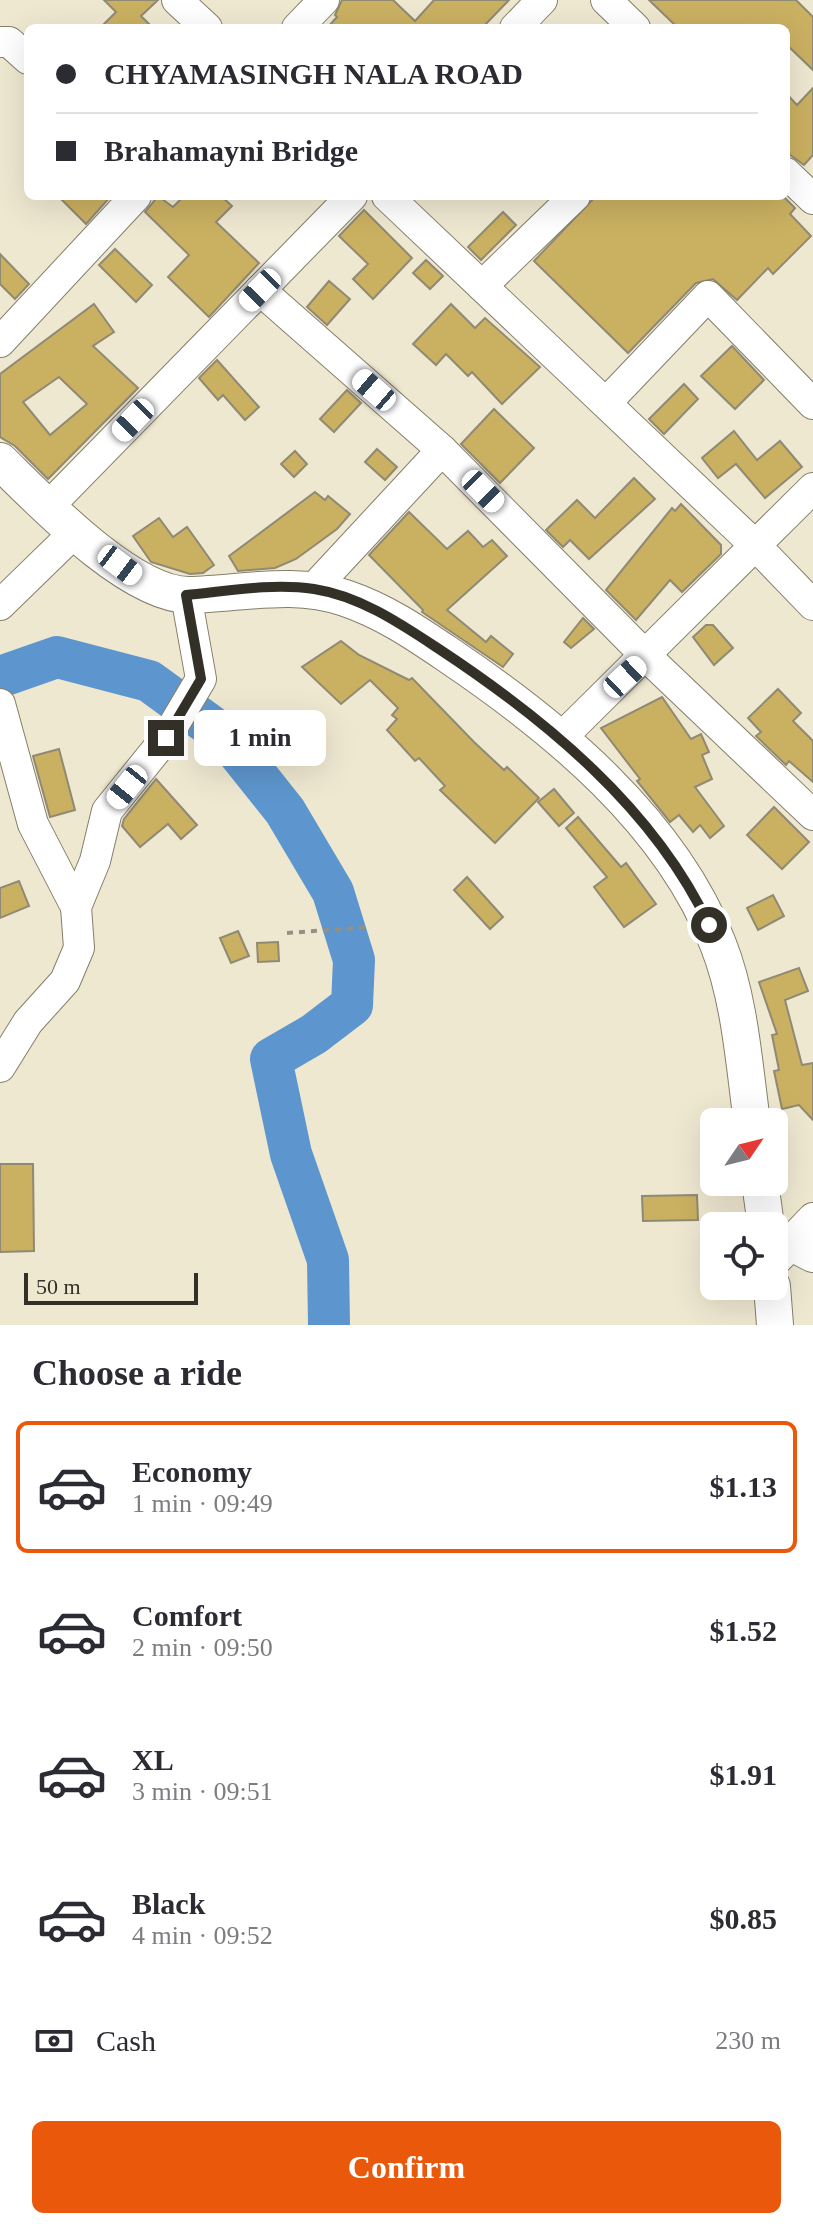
<!DOCTYPE html>
<html lang="en">
<head>
<meta charset="utf-8">
<style>
	:root { --surface:#fff; --page:#f7f7f7; --text:#2b2b33; --muted:#7c7c81; --line:#e1e1e2; --accent:#ea580c }
	body { margin:0; font-family:"Times New Roman",serif; background:var(--page); color:var(--text); height:100vh; display:flex; flex-direction:column; font-size:30px; white-space:nowrap }
	* { box-sizing:border-box; margin:0 }
	p { font-size:26px; color:var(--muted) }
	.icon { flex:none; width:44px; height:44px; fill:none; stroke:currentColor; stroke-width:2; stroke-linecap:round; stroke-linejoin:round }
	.map { position:relative; height:1325px; overflow:hidden }
	.sheet { display:flex; flex-direction:column; background:var(--surface); flex:1 }
	.sheet>* { flex:none }
	.banner { position:absolute; left:24px; top:24px; width:766px; height:176px; border-radius:12px; box-shadow:0 8px 32px #0002; display:grid; align-content:center; height:176px; padding:0 32px; background:var(--surface) }
	.needle { width:52px; rotate:55deg }
	.buttons { position:absolute; left:700px; top:1108px; display:grid; gap:16px }
	.buttons a { display:grid; place-items:center; width:88px; height:88px; border-radius:12px; background:var(--surface); box-shadow:0 8px 32px #0002; font-size:40px }
	.scale { position:absolute; left:24px; bottom:20px; width:174px; box-sizing:border-box; padding-left:8px; border:4px solid #333027; border-top:0; font-size:22px; line-height:28px; white-space:nowrap; color:#333027; -webkit-text-stroke:6px #efe8d1; paint-order:stroke }
	.end { position:absolute; width:36px; height:36px; margin:-18px; border:10px solid #333027; background:#fff; box-shadow:0 0 0 4px #fff }
	.from { border-radius:50% }
	.bubble { position:absolute; height:56px; border-radius:12px; background:var(--surface); box-shadow:0 8px 32px #0002; font-size:26px; font-weight:700; line-height:56px; text-align:center }
	.car { position:absolute; width:24px; height:48px; margin:-24px -12px; border-radius:10px; box-shadow:0 0 6px 2px #0007; background:linear-gradient(#fff 24%,#345 0 40%,#fff 0 76%,#345 0 86%,#fff 0) }
	.banner b { display:flex; align-items:center; gap:28px; height:76px; font-size:30px }
	.banner b+b { border-top:2px solid var(--line) }
	.banner i { width:20px; height:20px; background:var(--text) }
	ul { padding:0; list-style:none }
	li { display:flex; align-items:center; gap:24px; height:132px; margin:0 16px 12px; padding:0 16px; border:4px solid transparent; border-radius:12px }
	li div { flex:1 }
	li b { display:block; font-size:30px }
	li em { font-style:normal; font-weight:700 }
	li.on { border-color:var(--accent) }
	li>.icon { width:72px; height:72px; stroke-width:1.5 }
	h2 { padding:0 32px; font-size:36px; line-height:96px }
	.pay { display:flex; align-items:center; gap:20px; height:88px; padding:0 32px; font-size:30px }
	.pay p { margin-inline-start:auto }
	.primary-button { display:flex; gap:16px; margin-top:auto; padding:16px 32px }
	.primary-button a { flex:1; height:92px; border-radius:12px; background:var(--accent); color:#fff; font-size:32px; font-weight:700; line-height:92px; text-align:center }
	.map>svg:first-child { display:block }
	.lines { fill:none; stroke-linecap:round; stroke-linejoin:round }
	.river { stroke:#5d96ce; stroke-width:42 }
	.building { fill:#cab061; stroke:#908974; stroke-width:2; fill-rule:evenodd }
	.minor-casing { stroke:#857e6a; stroke-width:32 }
	.major-casing { stroke:#857e6a; stroke-width:38 }
	.path { stroke:#969080; stroke-width:4; stroke-dasharray:6 6; stroke-linecap:butt }
	.minor { stroke:#fff; stroke-width:30 }
	.major { stroke:#fff; stroke-width:36 }
	.route { stroke:#333027; stroke-width:10 }
</style>
</head>
<body>
<div class="map">
<svg width="813" height="1325" viewBox="0 0 813 1325">
	<rect width="100%" height="100%" fill="#efe8d1"/>
	<g class="lines">
		<polyline class="river" points="0,677 57,657 149,681 226,737 285,811 333,892 354,960 352,1005 314,1034 271,1059 291,1154 328,1260 329,1325"/>
	</g>
	<g class="building">
		<polygon points="104,0 158,0 141,16 153,28 100,28 116,12"/>
		<polygon points="342,0 393,0 415,21 434,0 509,0 482,28 327,28 337,17 335,15"/>
		<polygon points="649,0 796,0 813,17 813,70 786,44 786,28 678,28"/>
		<polygon points="813,88 813,155 804,165 786,152 786,93 797,105"/>
		<polygon points="58,196 111,196 86,224"/>
		<polygon points="158,196 173,207 184,196 221,196 232,206 216,222 259,263 209,317 168,277 189,255 145,212"/>
		<polygon points="596,196 783,196 795,208 790,214 811,236 773,274 768,268 737,300 713,279 696,283 628,353 534,261"/>
		<polygon points="364,210 412,258 373,299 353,279 368,264 339,236"/>
		<polygon points="503,212 516,225 481,260 468,247"/>
		<polygon points="115,249 152,285 136,302 99,265"/>
		<polygon points="0,254 29,284 15,299 0,284"/>
		<polygon points="426,260 443,276 430,289 413,273"/>
		<polygon points="329,281 350,299 327,325 307,307"/>
		<path d="M94,304L114,332L93,346L138,388L48,479L15,446L0,437V374ZM59,377L87,404L50,435L23,402Z"/>
		<polygon points="451,304 475,328 485,318 540,367 502,404 472,372 468,376 446,354 436,365 413,344"/>
		<polygon points="732,346 764,380 735,409 701,376"/>
		<polygon points="217,360 259,407 245,420 223,395 218,400 199,378"/>
		<polygon points="684,384 698,399 664,434 649,419"/>
		<polygon points="347,390 361,403 334,432 320,419"/>
		<polygon points="494,409 534,448 500,483 461,444"/>
		<polygon points="734,431 757,460 780,441 802,467 765,498 736,464 718,478 702,458"/>
		<polygon points="377,449 397,467 385,480 365,462"/>
		<polygon points="295,451 307,464 294,477 281,464"/>
		<polygon points="634,478 655,499 589,559 570,540 563,547 546,530 577,500 595,518"/>
		<polygon points="315,492 325,500 328,496 350,514 337,529 296,559 275,568 238,571 229,556"/>
		<polygon points="681,504 721,545 721,554 682,592 670,580 636,620 606,590 672,508 675,511"/>
		<polygon points="409,512 447,549 468,531 483,547 492,540 507,556 447,610 486,642 491,636 513,654 503,667 422,612 423,610 369,555"/>
		<polygon points="159,518 173,537 187,527 214,565 203,573 190,574 151,562 133,536"/>
		<polygon points="583,618 594,629 571,648 564,642"/>
		<polygon points="706,625 713,625 733,648 714,665 693,637"/>
		<polygon points="341,641 359,655 409,680 412,678 474,742 504,770 507,767 539,798 495,843 440,790 445,786 419,758 415,761 387,730 397,719 392,715 398,708 370,680 341,704 302,667"/>
		<polygon points="778,689 801,713 793,721 813,741 813,782 789,761 786,765 756,736 761,732 748,718"/>
		<polygon points="662,697 691,739 701,734 709,752 702,755 712,779 695,787 724,826 710,838 700,825 693,832 679,815 670,822 637,781 640,779 601,728"/>
		<polygon points="59,749 75,810 50,817 33,756"/>
		<polygon points="156,779 197,825 181,839 168,824 140,847 122,826 124,819"/>
		<polygon points="554,789 574,813 559,826 538,802"/>
		<polygon points="774,807 809,842 782,869 747,835"/>
		<polygon points="578,817 621,867 626,863 656,904 624,927 594,887 607,877 566,828"/>
		<polygon points="467,877 503,917 490,929 454,890"/>
		<polygon points="19,881 29,906 0,918 0,888"/>
		<polygon points="773,895 784,916 758,930 747,908"/>
		<polygon points="238,931 249,956 231,963 220,938"/>
		<polygon points="278,942 279,961 258,962 257,943"/>
		<polygon points="799,968 808,991 785,1000 802,1065 813,1063 813,1120 799,1105 782,1109 774,1071 779,1070 772,1035 777,1034 759,982"/>
		<polygon points="0,1164 33,1164 34,1251 0,1252"/>
		<polygon points="697,1195 698,1220 643,1221 642,1196"/>
	</g>
	<g class="lines">
		<defs>
			<g id="minor">
				<polyline points="177,0 207,28"/>
				<polyline points="606,0 635,28"/>
				<polyline points="297,28 324,0"/>
				<polyline points="515,28 542,0"/>
				<polyline points="0,42 9,42 28,59"/>
				<polyline points="786,173 813,199"/>
				<polyline points="387,196 757,547 813,605"/>
				<polyline points="482,286 575,196"/>
				<polyline points="260,290 442,450 647,657 813,815"/>
				<polyline points="0,342 136,196"/>
				<polyline points="606,403 708,296 813,404"/>
				<polyline points="48,507 352,196"/>
				<polyline points="313,589 442,450"/>
				<polyline points="0,605 75,532"/>
				<polyline points="0,704 33,824 76,907"/>
				<polyline points="559,740 813,488"/>
				<polyline points="0,1067 28,1022 65,981 79,948 76,907 95,861 107,811 166,738 201,679 186,595"/>
				<polyline points="790,1242 813,1218"/>
			</g>
			<g id="major">
				<path d="M0,461C41,501 130,595 189,595C242,594 293,580 345,598C384,611 416,633 450,656C555,727 671,822 718,944C740,999 744,1064 752,1122"/>
				<polyline points="760,1182 766,1226"/>
				<polyline points="774,1258 790,1242 813,1254"/>
				<polyline points="772,1286 775,1325"/>
			</g>
		</defs>
		<use href="#minor" class="minor-casing"/>
		<use href="#major" class="major-casing"/>
		<polyline class="path" points="287,933 370,927"/>
		<use href="#minor" class="minor"/>
		<use href="#major" class="major"/>
	</g>
	<g class="lines">
		<path class="route" d="M166,738L201,679L186,595C227,591 272,583 314,589C360,596 401,624 439,649C545,719 654,808 709,925"/>
	</g>
</svg>
<div class="buttons">
<a><svg class="needle" viewBox="-14 -14 28 28"><path d="M0-13l5 13h-10z" fill="#e53935"/><path d="M0 13l5-13h-10z" fill="#7c7c81"/></svg></a>
<a><svg class="icon" aria-label="locate" viewBox="0 0 24 24"><circle cx="12" cy="12" r="6"/><path d="M12 2v4M12 18v4M2 12h4M18 12h4"/></svg></a>
</div>
<div class="scale">50 m</div>
<i class="end from" style="left:709px;top:925px"></i>
<i class="end" style="left:166px;top:738px"></i>
<div class="bubble" style="left:194px;top:710px;width:132px">1 min</div>
<i class="car" style="left:260px;top:290px;rotate:224deg"></i>
<i class="car" style="left:374px;top:390px;rotate:311deg"></i>
<i class="car" style="left:133px;top:420px;rotate:224deg"></i>
<i class="car" style="left:483px;top:491px;rotate:135deg"></i>
<i class="car" style="left:120px;top:565px;rotate:127deg"></i>
<i class="car" style="left:625px;top:677px;rotate:47deg"></i>
<i class="car" style="left:127px;top:787px;rotate:219deg"></i>
<div class="banner">
<b><i class="from"></i>CHYAMASINGH NALA ROAD</b>
<b><i></i>Brahamayni Bridge</b>
</div>
</div>
<section class="sheet">
<h2>Choose a ride</h2>
<ul>
<li class="on"><svg class="icon" aria-label="car" viewBox="0 0 24 24"><path d="M5 17H2v-5l4-1 3-4h7l3 4 3 1v5h-3M9 17h6M6 11h13"/><circle cx="7" cy="17" r="2"/><circle cx="17" cy="17" r="2"/></svg><div><b>Economy</b><p>1 min · 09:49</p></div><em>$1.13</em></li>
<li><svg class="icon" aria-label="car" viewBox="0 0 24 24"><path d="M5 17H2v-5l4-1 3-4h7l3 4 3 1v5h-3M9 17h6M6 11h13"/><circle cx="7" cy="17" r="2"/><circle cx="17" cy="17" r="2"/></svg><div><b>Comfort</b><p>2 min · 09:50</p></div><em>$1.52</em></li>
<li><svg class="icon" aria-label="car" viewBox="0 0 24 24"><path d="M5 17H2v-5l4-1 3-4h7l3 4 3 1v5h-3M9 17h6M6 11h13"/><circle cx="7" cy="17" r="2"/><circle cx="17" cy="17" r="2"/></svg><div><b>XL</b><p>3 min · 09:51</p></div><em>$1.91</em></li>
<li><svg class="icon" aria-label="car" viewBox="0 0 24 24"><path d="M5 17H2v-5l4-1 3-4h7l3 4 3 1v5h-3M9 17h6M6 11h13"/><circle cx="7" cy="17" r="2"/><circle cx="17" cy="17" r="2"/></svg><div><b>Black</b><p>4 min · 09:52</p></div><em>$0.85</em></li>
</ul>
<div class="pay"><svg class="icon" aria-label="cash" viewBox="0 0 24 24"><path d="M3 7h18v10H3z"/><circle cx="12" cy="12" r="2"/></svg>Cash<p>230 m</p></div>
<div class="primary-button"><a>Confirm</a></div>
</section>
</body>
</html>
